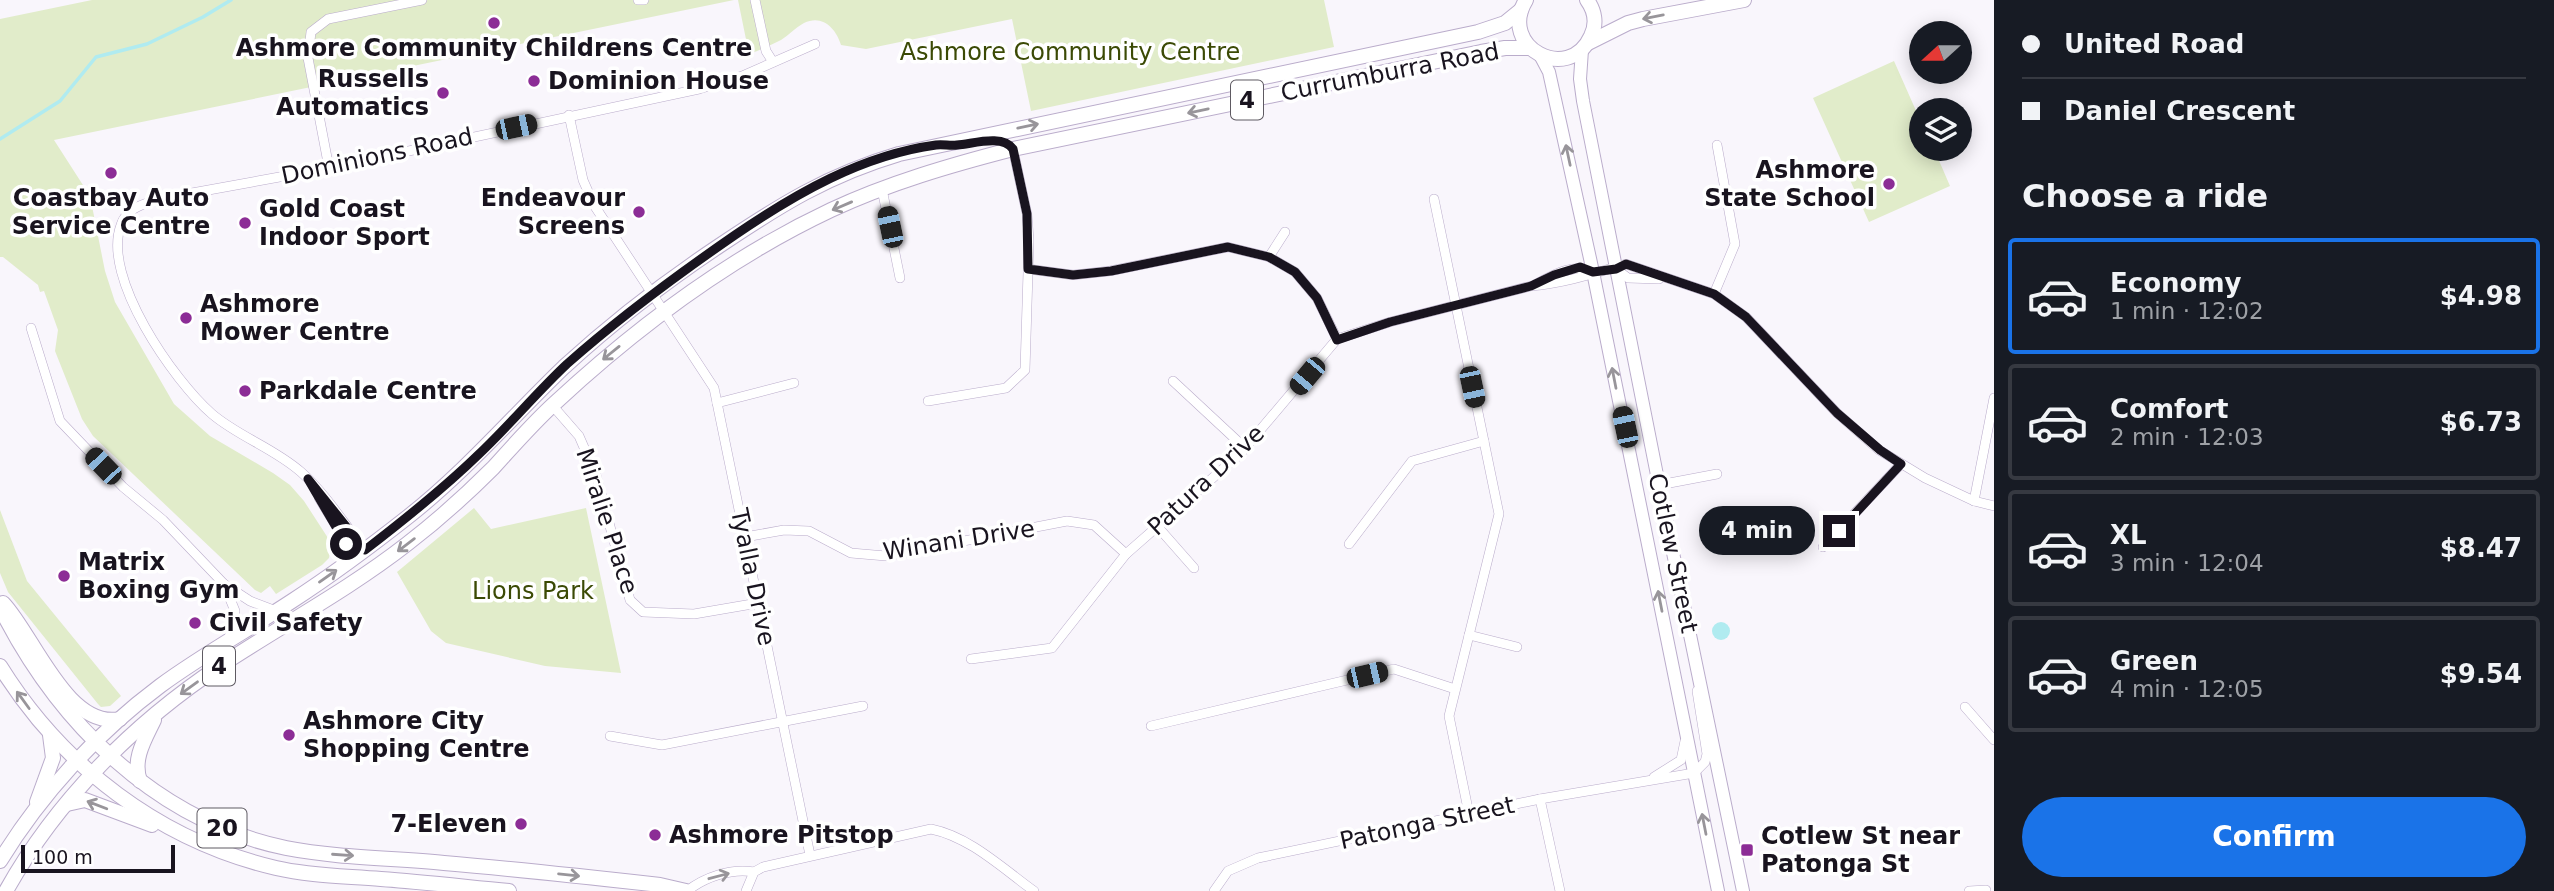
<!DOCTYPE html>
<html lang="en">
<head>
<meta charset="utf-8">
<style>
	:root { --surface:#171b24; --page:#20242c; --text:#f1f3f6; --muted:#9ea1a6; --line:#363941; --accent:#1a73e8 }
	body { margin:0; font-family:"DejaVu Sans",sans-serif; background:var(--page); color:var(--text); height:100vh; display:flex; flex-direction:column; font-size:26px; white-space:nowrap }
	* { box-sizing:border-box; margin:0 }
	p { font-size:23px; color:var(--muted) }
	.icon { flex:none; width:38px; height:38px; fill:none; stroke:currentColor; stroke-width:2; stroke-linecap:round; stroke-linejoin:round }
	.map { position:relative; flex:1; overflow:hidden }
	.drawer { display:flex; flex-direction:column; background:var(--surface); width:560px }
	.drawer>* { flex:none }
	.guide { display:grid; align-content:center; height:154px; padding:0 28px; background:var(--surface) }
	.needle { width:46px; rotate:249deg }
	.tools { position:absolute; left:1909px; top:21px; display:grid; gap:14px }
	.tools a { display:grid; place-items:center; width:63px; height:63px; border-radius:50%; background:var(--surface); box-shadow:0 4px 18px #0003; font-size:35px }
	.scale { position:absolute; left:21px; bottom:18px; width:154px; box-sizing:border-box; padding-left:7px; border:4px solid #19141f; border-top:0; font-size:19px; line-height:24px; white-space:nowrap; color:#19141f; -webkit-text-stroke:5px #fff; paint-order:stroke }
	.end { position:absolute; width:32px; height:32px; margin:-16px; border:9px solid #19141f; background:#fff; box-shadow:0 0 0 4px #fff }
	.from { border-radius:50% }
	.bubble { position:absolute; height:49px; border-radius:24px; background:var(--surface); box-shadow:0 4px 18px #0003; font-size:23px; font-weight:800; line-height:49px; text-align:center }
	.car { position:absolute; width:21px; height:42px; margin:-21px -10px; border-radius:9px; box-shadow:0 0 5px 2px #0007; background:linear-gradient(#222 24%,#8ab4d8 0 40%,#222 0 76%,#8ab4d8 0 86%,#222 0) }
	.guide b { display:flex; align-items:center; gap:24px; height:66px; font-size:26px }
	.guide b+b { border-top:2px solid var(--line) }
	.guide i { width:18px; height:18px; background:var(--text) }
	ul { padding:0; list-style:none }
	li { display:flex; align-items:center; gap:21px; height:116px; margin:0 14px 10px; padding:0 14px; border:4px solid var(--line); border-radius:7px }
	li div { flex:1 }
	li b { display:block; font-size:26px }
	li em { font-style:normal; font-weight:800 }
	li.on { border-color:var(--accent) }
	li>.icon { width:63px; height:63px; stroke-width:1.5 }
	h2 { padding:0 28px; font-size:32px; line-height:84px }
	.button { display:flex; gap:14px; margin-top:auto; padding:14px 28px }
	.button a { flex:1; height:80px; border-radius:42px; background:var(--accent); color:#fff; font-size:28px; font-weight:800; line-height:80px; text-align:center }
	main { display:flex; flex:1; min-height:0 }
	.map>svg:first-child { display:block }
	.green { fill:#e1ecca }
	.water { fill:#b0ebf0 }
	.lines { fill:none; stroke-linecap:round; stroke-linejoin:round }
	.stream { stroke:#b0ebf0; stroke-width:3.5 }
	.minor-casing { stroke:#baaccb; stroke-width:10 }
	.secondary-casing { stroke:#baaccb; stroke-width:14 }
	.primary-casing { stroke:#baaccb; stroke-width:16 }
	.minor { stroke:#fff; stroke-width:9 }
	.secondary { stroke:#fff; stroke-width:12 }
	.primary { stroke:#fff; stroke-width:14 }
	.oneway { stroke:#98959a }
	.route { stroke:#19141f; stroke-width:9 }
	.poi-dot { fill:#8c2d96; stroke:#fff; stroke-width:2.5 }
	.labels { text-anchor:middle; stroke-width:7; stroke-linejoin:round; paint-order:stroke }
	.shield { fill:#fff; stroke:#5e5a62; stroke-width:2 }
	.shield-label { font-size:23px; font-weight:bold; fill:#19141f }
	.poi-label { font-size:24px; font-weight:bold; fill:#19141f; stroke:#fff; text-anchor:start }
	.park-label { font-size:24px; fill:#3b4a05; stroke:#fff }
	.street-label { font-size:24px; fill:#19141f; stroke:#fff }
</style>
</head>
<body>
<main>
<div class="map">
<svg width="1994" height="891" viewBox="0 0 1994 891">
	<rect width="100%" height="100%" fill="#f9f6fc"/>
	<g class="green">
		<polygon points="92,0 734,0 54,140 90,196 105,271 115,302 174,404 210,436 273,473 290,485 304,501 328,538 331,547 329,558 322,565 276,594 270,586 261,593 255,590 93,436 82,419 55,351 58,330 44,291 40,292 38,285 3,257 0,257 0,19"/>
		<path d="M738,0H1324L1334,47L1031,111L1012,19L866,49L841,45C836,28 822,14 804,23C795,28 789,35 781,40C771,45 760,50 749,54Z"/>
		<polygon points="1894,61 1921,122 1922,149 1934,149 1950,186 1869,222 1813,98"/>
		<polygon points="474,508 491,529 586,508 621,673 545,666 446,643 431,631 397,572"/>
		<polygon points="0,510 27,581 121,696 110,706 101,707 98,704 8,592 0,573"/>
	</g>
	<circle class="water" cx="1721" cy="631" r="9"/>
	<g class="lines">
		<polyline class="stream" points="0,139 60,101 96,57 147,44 203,17 231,0"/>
		<defs>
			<g id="minor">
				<polyline points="638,0 644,0"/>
				<polyline points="755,0 766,51 773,62"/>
				<polyline points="569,115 583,180 594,205 714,388 810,855"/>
				<polyline points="329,168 308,58 311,32 328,19 422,0"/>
				<polyline points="882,189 900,278"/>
				<polyline points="1434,199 1499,514 1449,716 1469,814"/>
				<polyline points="1269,257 1285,232"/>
				<polyline points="1028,269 1073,275 1110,271 1228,247 1269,257 1295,272 1317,298 1337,339"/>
				<polyline points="1616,269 1628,278 1659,279"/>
				<path d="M1536,284C1553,275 1575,262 1593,272"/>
				<polyline points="1714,294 1735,244 1717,145"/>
				<polyline points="31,328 60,421 123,487 163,520 224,584 250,601 276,611"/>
				<polyline points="1173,381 1245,448"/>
				<polyline points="928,401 1006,388 1025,370 1029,240 1027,214 1013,149"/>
				<polyline points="717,403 794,383"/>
				<polyline points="552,405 579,436 596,475 630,600 643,612 694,614 758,603"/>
				<polyline points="1659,485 1717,474"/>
				<polyline points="319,498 355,557"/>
				<polyline points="1974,501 1994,398"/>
				<polyline points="1157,526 1194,568"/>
				<polyline points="745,537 784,530 809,531 851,553 886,556 1067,521 1094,525 1126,554"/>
				<polyline points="1349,544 1412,461 1484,441"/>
				<polyline points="1823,547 1901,464"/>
				<path d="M365,550C344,524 326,494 301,472C274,448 239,437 212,414C174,381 101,277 121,225C126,208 144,204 159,199L329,168L699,89L742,76L815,44"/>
				<polyline points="224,584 235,611 229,639"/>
				<polyline points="1469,635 1517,647"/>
				<path d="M971,659L1052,648L1126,554L1240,454L1337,339L1390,322L1531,286C1565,283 1595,273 1626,264L1714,294L1746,317L1837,413L1879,450L1925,478L1974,501L1994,506"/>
				<polyline points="1965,707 1994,740"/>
				<polyline points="1151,726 1394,669 1455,689"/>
				<polyline points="610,736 662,745 863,706"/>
				<polyline points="1654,777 1681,760 1685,741"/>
				<polyline points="1540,799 1560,891"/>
				<path d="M687,891C705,877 731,868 754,872"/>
				<path d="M746,891L754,872L763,867L931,829C970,837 1002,868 1034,891"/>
				<polyline points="1214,891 1228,871 1258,858 1540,799 1694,773 1705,762 1707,754 1697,691"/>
				<polyline points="1969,891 1986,890"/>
			</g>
			<g id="secondary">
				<polyline points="1582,50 1580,79 1583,101 1659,485 1743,891"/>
				<polyline points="1540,55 1549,72 1593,272 1718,891"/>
			</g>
			<g id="primary">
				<path d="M1526,0C1497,47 1569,85 1591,36C1597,24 1595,11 1587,0"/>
				<polyline points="1588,43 1628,23 1643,19 1744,0"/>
				<path d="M3,603C33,634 67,730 120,719"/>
				<path d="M0,607C58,723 156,821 286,848C338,858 392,858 444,863C516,869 588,877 660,885L686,891"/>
				<path d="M0,666C62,766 160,841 276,868C310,876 347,876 381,879C424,882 466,887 509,891"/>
				<path d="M140,781C132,759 145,739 154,720"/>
				<polyline points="37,802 53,758 50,735"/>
				<polyline points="67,804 85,800 152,825"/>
				<path d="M0,861C41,794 97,733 160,686C202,655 248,630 292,601C332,575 371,546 409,516C466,471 512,417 564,367C612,323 665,282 719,246C780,205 828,175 899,154L1478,32L1505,23L1521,10"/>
				<path d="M6,891C56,801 134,723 220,666C282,625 348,590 407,544C437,521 466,495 493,468C513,446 533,423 555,403C638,326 729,258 831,210C889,183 951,165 1013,149L1481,52L1505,48H1530"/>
			</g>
		</defs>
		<use href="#minor" class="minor-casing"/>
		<use href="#secondary" class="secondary-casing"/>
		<use href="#primary" class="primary-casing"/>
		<use href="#minor" class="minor"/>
		<use href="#secondary" class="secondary"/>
		<use href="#primary" class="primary"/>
	</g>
	<defs><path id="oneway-shaft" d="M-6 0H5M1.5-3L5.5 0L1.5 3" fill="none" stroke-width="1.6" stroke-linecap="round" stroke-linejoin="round" transform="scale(1.75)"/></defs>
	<g class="oneway">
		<use href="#oneway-shaft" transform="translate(1653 17) rotate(169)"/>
		<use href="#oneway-shaft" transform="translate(1198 111) rotate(168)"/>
		<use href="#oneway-shaft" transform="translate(1028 126) rotate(-12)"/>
		<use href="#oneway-shaft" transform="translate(1568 155) rotate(-102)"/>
		<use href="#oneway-shaft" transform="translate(842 206) rotate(157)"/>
		<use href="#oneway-shaft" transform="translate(611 353) rotate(141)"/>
		<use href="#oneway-shaft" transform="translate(1614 378) rotate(-101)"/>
		<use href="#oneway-shaft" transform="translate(406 545) rotate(143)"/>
		<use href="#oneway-shaft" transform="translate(328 576) rotate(-35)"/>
		<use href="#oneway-shaft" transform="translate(1660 601) rotate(-101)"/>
		<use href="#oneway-shaft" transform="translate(189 688) rotate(144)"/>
		<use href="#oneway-shaft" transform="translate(23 700) rotate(-126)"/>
		<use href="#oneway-shaft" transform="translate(97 805) rotate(-159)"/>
		<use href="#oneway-shaft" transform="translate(1704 824) rotate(-101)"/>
		<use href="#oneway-shaft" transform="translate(343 855) rotate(4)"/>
		<use href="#oneway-shaft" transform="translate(569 875) rotate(6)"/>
		<use href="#oneway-shaft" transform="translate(719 876) rotate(-15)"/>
	</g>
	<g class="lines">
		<path class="route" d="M346,544L308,479L365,550C404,520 443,489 478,455C509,426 536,393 567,364C620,317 677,275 735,235C795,194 862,155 936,145C943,144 950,146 957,145C973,144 1002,134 1013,149L1027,214L1028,269L1073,275L1111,271L1228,247L1269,257L1295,272L1317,298L1337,340L1390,322L1531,286L1554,275L1580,267L1593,272L1616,269L1626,264L1714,294L1746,317L1837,413L1880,450L1901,464L1839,531"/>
	</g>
	<g class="poi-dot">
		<circle cx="494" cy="23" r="7"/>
		<circle cx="534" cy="81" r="7"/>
		<circle cx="443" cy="93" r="7"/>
		<circle cx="111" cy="173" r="7"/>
		<circle cx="1889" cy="184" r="7"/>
		<circle cx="639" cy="212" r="7"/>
		<circle cx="245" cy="223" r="7"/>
		<circle cx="186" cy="318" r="7"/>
		<circle cx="245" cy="391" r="7"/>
		<circle cx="64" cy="576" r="7"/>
		<circle cx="195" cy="623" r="7"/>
		<circle cx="289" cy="735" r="7"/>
		<circle cx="521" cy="824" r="7"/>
		<circle cx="655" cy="835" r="7"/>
		<rect x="1740" y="843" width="14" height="14" rx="3.5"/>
	</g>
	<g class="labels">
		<g class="shield">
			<rect x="1231" y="80.5" width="32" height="39" rx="5"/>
			<rect x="203" y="646.5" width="32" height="39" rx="5"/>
			<rect x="197.5" y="808.5" width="49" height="39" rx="5"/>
		</g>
		<g class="shield-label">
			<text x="1247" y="108">4</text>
			<text x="219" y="674">4</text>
			<text x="222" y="836">20</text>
		</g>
		<g class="poi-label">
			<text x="494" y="56" text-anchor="middle">Ashmore Community Childrens Centre</text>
			<text x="429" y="87" text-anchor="end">Russells<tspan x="429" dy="28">Automatics</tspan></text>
			<text x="548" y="89">Dominion House</text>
			<text x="1875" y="178" text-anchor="end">Ashmore<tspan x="1875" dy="28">State School</tspan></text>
			<text x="111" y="206" text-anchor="middle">Coastbay Auto<tspan x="111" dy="28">Service Centre</tspan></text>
			<text x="625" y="206" text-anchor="end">Endeavour<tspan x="625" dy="28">Screens</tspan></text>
			<text x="259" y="217">Gold Coast<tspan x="259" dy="28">Indoor Sport</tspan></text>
			<text x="200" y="312">Ashmore<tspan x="200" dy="28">Mower Centre</tspan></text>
			<text x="259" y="399">Parkdale Centre</text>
			<text x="78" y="570">Matrix<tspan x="78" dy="28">Boxing Gym</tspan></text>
			<text x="209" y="631">Civil Safety</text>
			<text x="303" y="729">Ashmore City<tspan x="303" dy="28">Shopping Centre</tspan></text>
			<text x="507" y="832" text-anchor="end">7-Eleven</text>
			<text x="669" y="843">Ashmore Pitstop</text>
			<text x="1761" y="844">Cotlew St near<tspan x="1761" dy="28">Patonga St</tspan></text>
		</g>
		<g class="park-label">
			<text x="1070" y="60">Ashmore Community Centre</text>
			<text x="533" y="599">Lions Park</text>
		</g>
		<g class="street-label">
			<text transform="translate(1390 72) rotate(-11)" y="8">Currumburra Road</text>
			<text transform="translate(377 156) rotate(-12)" y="8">Dominions Road</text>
			<text transform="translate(1206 480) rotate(-43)" y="8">Patura Drive</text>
			<text transform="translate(607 521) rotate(72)" y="8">Miralie Place</text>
			<text transform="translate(959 540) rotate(-9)" y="8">Winani Drive</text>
			<text transform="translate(1673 553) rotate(78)" y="8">Cotlew Street</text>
			<text transform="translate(753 577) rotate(78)" y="8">Tyalla Drive</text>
			<text transform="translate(1427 823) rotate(-12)" y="8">Patonga Street</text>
		</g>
	</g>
</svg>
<div class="tools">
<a><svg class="needle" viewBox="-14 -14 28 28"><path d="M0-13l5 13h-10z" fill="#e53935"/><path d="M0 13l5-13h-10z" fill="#9ea1a6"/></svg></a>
<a><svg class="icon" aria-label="layers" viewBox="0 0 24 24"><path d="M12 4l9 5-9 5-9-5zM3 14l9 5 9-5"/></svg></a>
</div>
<div class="scale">100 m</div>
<i class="end from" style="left:346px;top:544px"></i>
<i class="end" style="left:1839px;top:531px"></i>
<div class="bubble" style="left:1699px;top:506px;width:116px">4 min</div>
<i class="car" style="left:516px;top:127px;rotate:78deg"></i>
<i class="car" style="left:890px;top:227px;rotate:348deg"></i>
<i class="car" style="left:1307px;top:376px;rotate:220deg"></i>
<i class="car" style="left:1472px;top:387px;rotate:168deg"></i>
<i class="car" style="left:1625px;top:427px;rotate:348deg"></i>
<i class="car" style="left:103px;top:466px;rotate:316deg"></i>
<i class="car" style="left:1367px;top:675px;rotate:77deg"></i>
</div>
<section class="drawer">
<div class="guide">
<b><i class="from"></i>United Road</b>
<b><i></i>Daniel Crescent</b>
</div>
<h2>Choose a ride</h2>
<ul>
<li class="on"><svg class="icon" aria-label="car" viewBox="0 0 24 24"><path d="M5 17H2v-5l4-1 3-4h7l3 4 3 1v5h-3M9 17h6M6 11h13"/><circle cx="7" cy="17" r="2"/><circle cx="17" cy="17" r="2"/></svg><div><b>Economy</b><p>1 min · 12:02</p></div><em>$4.98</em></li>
<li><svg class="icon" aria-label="car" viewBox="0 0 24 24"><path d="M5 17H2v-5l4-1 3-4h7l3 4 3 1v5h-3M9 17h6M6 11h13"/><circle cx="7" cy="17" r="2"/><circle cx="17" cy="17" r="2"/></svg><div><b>Comfort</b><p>2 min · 12:03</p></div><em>$6.73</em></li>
<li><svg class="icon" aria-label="car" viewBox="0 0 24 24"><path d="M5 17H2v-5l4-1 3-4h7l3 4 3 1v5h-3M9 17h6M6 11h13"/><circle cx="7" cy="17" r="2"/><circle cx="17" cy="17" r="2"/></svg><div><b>XL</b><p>3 min · 12:04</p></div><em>$8.47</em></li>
<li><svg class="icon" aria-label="car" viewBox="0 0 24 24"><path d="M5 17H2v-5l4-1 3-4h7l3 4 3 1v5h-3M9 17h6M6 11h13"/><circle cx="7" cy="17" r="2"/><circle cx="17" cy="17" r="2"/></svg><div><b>Green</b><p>4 min · 12:05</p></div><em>$9.54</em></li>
</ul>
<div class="button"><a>Confirm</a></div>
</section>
</main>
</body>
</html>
